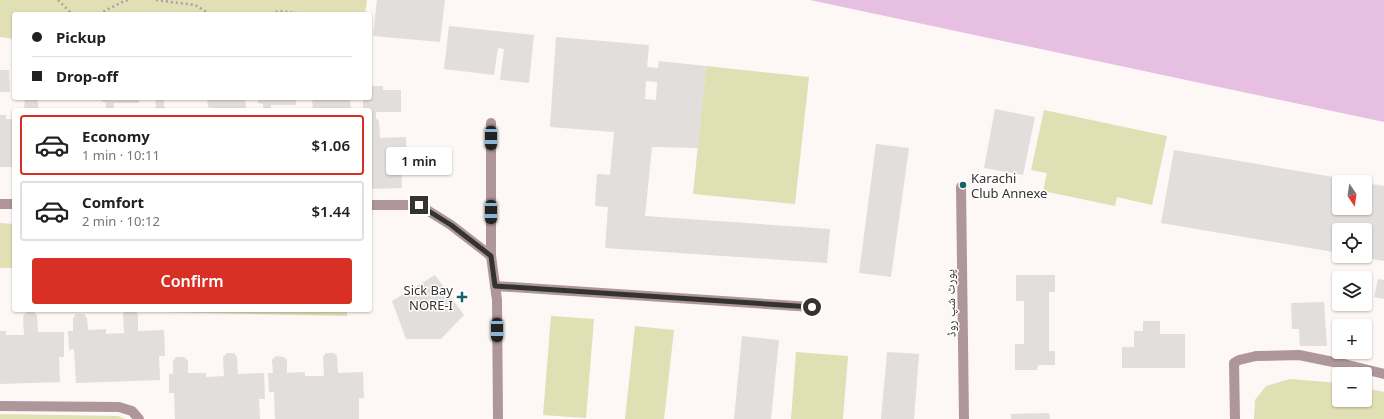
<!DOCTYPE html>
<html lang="en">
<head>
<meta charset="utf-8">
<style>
	:root { --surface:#fff; --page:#f2f2f2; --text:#202124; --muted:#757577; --line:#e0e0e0; --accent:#d93025 }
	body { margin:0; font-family:"Noto Sans","Noto Naskh Arabic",sans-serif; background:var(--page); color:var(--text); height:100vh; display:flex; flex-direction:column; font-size:15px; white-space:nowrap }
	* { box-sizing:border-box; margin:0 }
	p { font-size:13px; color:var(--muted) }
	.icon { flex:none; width:22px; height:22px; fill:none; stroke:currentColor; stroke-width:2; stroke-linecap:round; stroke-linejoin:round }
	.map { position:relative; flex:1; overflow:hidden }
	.details { position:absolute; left:12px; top:108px; width:360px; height:204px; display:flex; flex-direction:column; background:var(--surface); border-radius:4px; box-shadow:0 1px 3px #0004 }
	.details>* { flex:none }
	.top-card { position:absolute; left:12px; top:12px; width:360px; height:88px; border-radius:4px; box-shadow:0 1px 3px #0004; display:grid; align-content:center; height:88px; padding:0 20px; background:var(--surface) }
	.needle { width:26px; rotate:167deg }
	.buttons { position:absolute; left:1332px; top:175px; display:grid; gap:8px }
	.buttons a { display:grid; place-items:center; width:40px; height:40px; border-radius:4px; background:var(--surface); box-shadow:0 1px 3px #0004; font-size:20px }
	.end { position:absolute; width:18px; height:18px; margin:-9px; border:5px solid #353332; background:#fff; box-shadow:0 0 0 2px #fff }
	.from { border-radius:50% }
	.bubble { position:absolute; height:28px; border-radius:4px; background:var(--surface); box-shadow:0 1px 3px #0004; font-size:13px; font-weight:600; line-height:28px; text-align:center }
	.car { position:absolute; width:12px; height:24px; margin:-12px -6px; border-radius:5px; box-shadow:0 0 3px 1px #0007; background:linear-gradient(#222 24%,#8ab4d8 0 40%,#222 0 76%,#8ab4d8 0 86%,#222 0) }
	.top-card b { display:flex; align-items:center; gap:14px; height:38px; font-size:15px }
	.top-card b+b { border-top:1px solid var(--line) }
	.top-card i { width:10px; height:10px; background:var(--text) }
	ul { padding:7px 0 0; list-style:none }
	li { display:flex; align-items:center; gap:12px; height:60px; margin:0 8px 6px; padding:0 12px; border:2px solid var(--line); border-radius:4px }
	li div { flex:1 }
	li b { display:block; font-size:15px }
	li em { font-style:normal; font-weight:600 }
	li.active { border-color:var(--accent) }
	li>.icon { width:36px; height:36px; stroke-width:1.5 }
	.action { display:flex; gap:8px; margin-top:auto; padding:8px 20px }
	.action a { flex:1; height:46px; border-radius:4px; background:var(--accent); color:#fff; font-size:16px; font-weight:600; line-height:46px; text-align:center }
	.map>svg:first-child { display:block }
	.green { fill:#e1dfb4 }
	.water { fill:#e7bfe2 }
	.building { fill:#e2dedb; fill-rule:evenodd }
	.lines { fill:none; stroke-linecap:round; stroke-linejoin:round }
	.path { stroke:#a7a3a2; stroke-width:2.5; stroke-dasharray:2 3; stroke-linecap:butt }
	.minor { stroke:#ae969b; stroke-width:10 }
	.tertiary { stroke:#ae969b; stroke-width:10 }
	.route { stroke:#353332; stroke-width:5 }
	.poi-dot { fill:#14626b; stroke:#fff; stroke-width:1.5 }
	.labels { text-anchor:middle; stroke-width:3; stroke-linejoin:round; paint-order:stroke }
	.poi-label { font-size:13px; fill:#353332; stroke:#fff; text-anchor:start }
	.street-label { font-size:13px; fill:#353332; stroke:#fff }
</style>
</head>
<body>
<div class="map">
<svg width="1384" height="419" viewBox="0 0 1384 419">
	<rect width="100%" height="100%" fill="#fdf7f6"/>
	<g class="green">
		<polygon points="0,0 367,0 365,14 14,14 14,39 0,37"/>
		<polygon points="706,66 809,77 795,204 693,194"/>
		<polygon points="1044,110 1167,136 1152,205 1117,197 1115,206 1043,191 1047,173 1031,170"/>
		<polygon points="0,223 14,224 14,268 0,268"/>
		<polygon points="159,310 347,310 347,316 159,312"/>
		<polygon points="551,316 594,319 586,418 543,415"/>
		<polygon points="635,326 674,330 664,419 625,419"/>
		<polygon points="796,352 848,356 843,419 791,419"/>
		<polygon points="1290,379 1339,383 1339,400 1365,400 1365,388 1384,392 1384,419 1254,419 1255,400 1266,386"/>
		<polygon points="0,414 118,416 125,419 0,419"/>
	</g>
	<polygon class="water" points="810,0 1384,0 1384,122"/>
	<g class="building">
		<polygon points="377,0 445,0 440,42 373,36"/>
		<polygon points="449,26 534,35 529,83 500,80 504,49 498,48 494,75 444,69"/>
		<path d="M556,37L649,45L647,67L658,68L659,61L706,66L698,148L652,147L645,216L830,229L827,263L605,248L608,207L595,206L597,174L610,175L614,132L550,127ZM646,81L657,82L656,100L645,99Z"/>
		<polygon points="0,70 9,70 10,92 0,92"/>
		<polygon points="370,86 383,86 383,90 401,90 401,112 376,112 376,118 379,121 380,138 406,137 407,163 401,164 402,188 370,189 370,110 363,110 363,98 370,98"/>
		<polygon points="25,98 37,98 39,110 24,110"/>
		<polygon points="101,98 139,98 139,103 114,103 114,109 106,109 106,103 101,101"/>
		<polygon points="155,98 164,98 164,106 167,110 153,110 156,106"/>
		<polygon points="207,98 245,98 246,108 221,108 221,110 213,110 213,108 208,107"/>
		<polygon points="258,98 296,98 296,105 271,105 271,110 263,110 263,104 258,103"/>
		<polygon points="312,98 350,98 351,110 313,110"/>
		<polygon points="995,109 1035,117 1023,175 984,168"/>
		<polygon points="0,115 6,115 6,119 14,119 14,167 0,167"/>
		<polygon points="876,144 909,148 891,277 859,273"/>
		<polygon points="1174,150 1357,181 1339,182 1339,208 1365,208 1365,183 1384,186 1384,261 1360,257 1365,256 1365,230 1339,230 1339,253 1161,223"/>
		<polygon points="435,275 464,315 441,339 406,339 392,301"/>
		<polygon points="1016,275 1055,275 1055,292 1049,292 1049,351 1055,351 1055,365 1038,365 1037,370 1015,370 1015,344 1024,344 1024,301 1016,301"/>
		<polygon points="1378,279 1384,280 1384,299 1374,297"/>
		<polygon points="1324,302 1327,346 1300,346 1299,329 1292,329 1291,303"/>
		<polygon points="126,310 135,310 138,314 138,331 164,330 165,356 159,356 160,380 76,383 74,349 69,350 68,331 73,331 73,318 76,314 84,314 87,318 88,330 106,329 106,334 124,333 123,314"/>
		<polygon points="27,312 34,312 37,315 38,332 64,332 64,357 59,357 60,382 0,384 0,331 6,331 6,335 24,335 23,316"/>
		<polygon points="1143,321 1160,321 1160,334 1185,334 1185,368 1122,368 1122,347 1134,347 1134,331 1143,331"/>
		<polygon points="742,336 779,340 771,419 734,419"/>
		<polygon points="887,352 919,354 914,419 881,419"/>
		<polygon points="227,353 234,353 237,357 238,374 264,373 265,399 259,399 260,419 175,419 174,393 169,393 169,374 173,374 173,361 176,357 184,357 188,361 188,373 206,373 206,377 224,376 223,357"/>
		<polygon points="326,353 334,353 337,356 338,373 363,372 364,398 359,398 359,419 275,419 274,392 269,392 268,373 273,373 272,360 276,356 284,357 287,360 287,373 305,372 305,376 324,376 323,357"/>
		<polygon points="1049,413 1050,419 1011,419 1011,414"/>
	</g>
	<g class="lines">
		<g class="path">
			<polyline points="58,0 72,14"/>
			<polyline points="156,0 195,5 210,14"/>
			<polyline points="99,14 124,1 129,0"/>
			<polyline points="271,14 279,11 305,14"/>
		</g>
		<g class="minor">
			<polyline points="0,204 14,204"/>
			<polyline points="370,205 419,205 451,225 491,256 497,300 498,419"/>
			<polyline points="491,256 491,123"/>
			<polyline points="495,286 812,307"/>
			<polyline points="0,406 119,407 132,411 139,419"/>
			<polyline points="1235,419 1234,363 1239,360 1256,356 1299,355 1348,365 1384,374"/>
		</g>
		<polyline class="tertiary" points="961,187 964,419"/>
	</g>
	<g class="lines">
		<polyline class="route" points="419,205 451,225 491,256 495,286 812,307"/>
	</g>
	<g class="poi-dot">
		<circle cx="963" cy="185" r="4"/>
		<path d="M460 291h4v4h4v4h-4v4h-4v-4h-4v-4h4z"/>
	</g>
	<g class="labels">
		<g class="poi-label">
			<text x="971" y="183">Karachi<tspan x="971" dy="15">Club Annexe</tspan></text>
			<text x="453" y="295" text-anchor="end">Sick Bay<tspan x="453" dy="15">NORE-I</tspan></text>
		</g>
		<g class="street-label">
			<text transform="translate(950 303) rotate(-91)" y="5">پورٹ شپ روڈ</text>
		</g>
	</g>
</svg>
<div class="buttons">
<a><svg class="needle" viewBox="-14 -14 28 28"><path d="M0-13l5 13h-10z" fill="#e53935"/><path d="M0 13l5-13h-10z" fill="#757577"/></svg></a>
<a><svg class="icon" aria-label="locate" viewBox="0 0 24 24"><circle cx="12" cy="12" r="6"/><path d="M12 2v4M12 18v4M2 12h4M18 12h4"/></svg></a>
<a><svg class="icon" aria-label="layers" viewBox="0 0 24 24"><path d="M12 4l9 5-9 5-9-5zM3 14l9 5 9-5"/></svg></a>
<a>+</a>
<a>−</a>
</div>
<i class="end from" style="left:812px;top:307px"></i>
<i class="end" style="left:419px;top:205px"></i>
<div class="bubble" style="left:386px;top:147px;width:66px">1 min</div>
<i class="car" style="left:491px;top:138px;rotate:180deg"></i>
<i class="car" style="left:491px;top:212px;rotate:180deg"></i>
<i class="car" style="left:497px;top:330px;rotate:180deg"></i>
<div class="top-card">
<b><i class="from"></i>Pickup</b>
<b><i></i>Drop-off</b>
</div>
<section class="details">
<ul>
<li class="active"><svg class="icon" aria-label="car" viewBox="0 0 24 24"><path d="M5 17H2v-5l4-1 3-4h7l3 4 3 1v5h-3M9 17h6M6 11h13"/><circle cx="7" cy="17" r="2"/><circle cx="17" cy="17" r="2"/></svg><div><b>Economy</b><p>1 min · 10:11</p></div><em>$1.06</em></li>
<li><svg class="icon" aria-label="car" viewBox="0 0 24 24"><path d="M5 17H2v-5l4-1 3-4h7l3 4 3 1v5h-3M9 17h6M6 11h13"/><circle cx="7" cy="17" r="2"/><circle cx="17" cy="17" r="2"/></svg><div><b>Comfort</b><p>2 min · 10:12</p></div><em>$1.44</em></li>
</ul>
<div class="action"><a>Confirm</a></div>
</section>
</div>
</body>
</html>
